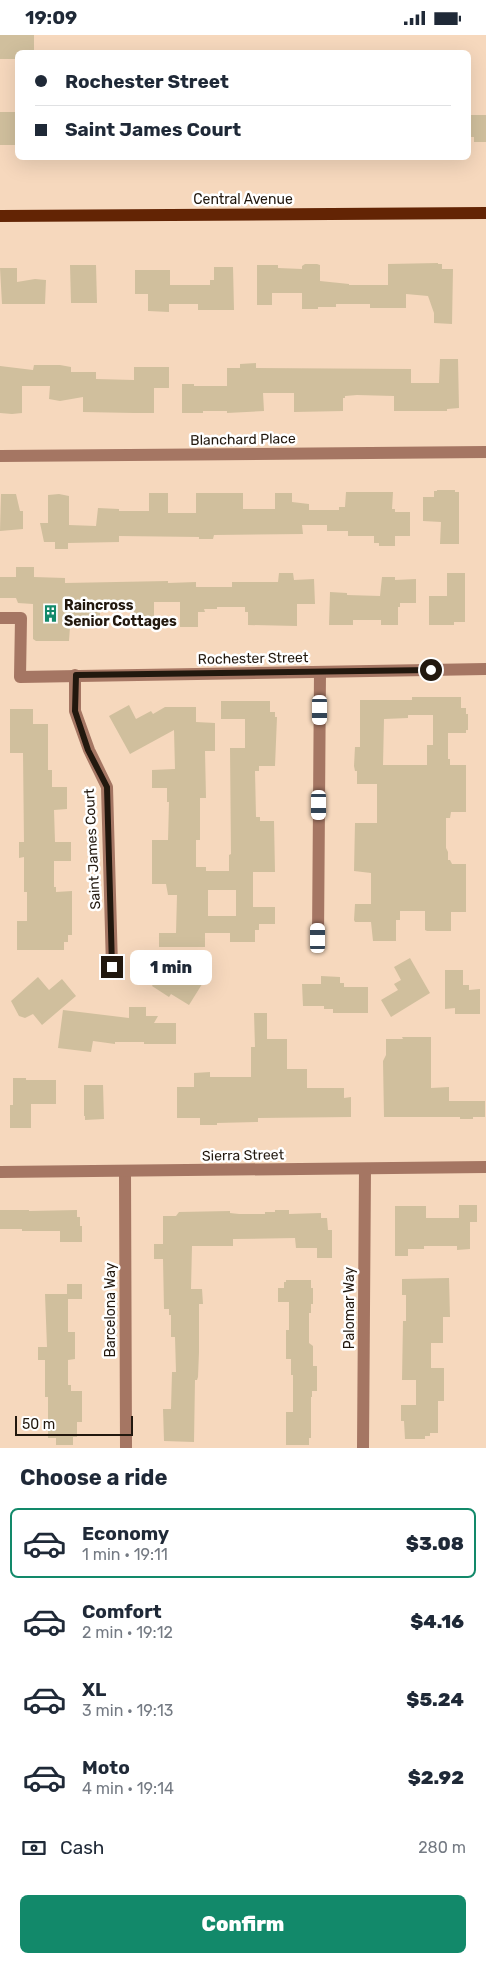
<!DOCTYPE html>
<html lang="en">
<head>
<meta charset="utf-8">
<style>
	:root { --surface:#fff; --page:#f2f2f3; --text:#1f2937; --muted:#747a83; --line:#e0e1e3; --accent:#12896a }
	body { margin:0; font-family:Rubik,sans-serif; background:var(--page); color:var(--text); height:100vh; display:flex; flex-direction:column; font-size:19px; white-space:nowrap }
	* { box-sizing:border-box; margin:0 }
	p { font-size:16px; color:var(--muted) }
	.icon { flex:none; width:28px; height:28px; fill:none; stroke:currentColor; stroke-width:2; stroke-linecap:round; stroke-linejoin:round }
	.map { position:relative; height:1413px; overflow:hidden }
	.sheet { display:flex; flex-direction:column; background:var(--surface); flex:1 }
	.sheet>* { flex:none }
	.top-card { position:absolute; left:15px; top:15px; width:456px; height:110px; border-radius:8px; box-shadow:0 5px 20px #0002; display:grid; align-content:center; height:110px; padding:0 20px; background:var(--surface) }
	.scale { position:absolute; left:15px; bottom:12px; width:118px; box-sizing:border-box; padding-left:5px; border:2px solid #22180e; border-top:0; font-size:14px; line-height:18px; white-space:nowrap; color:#22180e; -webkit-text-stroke:4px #fff; paint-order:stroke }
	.end { position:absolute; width:22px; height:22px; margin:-11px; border:6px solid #22180e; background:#fff; box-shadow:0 0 0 2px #fff }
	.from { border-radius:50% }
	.bubble { position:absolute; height:35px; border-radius:8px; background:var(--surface); box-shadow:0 5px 20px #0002; font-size:16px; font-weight:800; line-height:35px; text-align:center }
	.car { position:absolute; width:15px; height:30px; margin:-15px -8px; border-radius:6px; box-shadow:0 0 4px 1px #0007; background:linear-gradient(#fff 24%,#345 0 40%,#fff 0 76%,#345 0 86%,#fff 0) }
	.top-card b { display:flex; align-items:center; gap:18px; height:48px; font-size:19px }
	.top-card b+b { border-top:1px solid var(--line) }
	.top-card i { width:12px; height:12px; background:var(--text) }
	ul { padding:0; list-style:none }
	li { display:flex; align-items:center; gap:15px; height:70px; margin:0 10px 8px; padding:0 10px; border:2px solid transparent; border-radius:8px }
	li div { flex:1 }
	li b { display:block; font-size:19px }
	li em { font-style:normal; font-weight:800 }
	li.on { border-color:var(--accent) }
	li>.icon { width:45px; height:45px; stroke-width:1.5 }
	h2 { padding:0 20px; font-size:22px; line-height:60px }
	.pay { display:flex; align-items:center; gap:12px; height:55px; padding:0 20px; font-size:19px }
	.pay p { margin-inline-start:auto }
	.button { display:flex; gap:10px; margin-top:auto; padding:10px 20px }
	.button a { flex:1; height:58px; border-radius:8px; background:var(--accent); color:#fff; font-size:20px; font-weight:800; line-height:58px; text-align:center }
	.status { display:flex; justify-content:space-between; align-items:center; height:35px; padding:0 25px; background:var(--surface); direction:ltr }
	.status svg { height:14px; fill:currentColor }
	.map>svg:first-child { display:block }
	.building { fill:#d0bf9d; fill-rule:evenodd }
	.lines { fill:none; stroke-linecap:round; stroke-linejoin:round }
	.minor { stroke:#a57663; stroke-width:12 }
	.major { stroke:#632404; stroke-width:12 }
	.route { stroke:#22180e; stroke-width:6 }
	.labels { text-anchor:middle; stroke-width:5; stroke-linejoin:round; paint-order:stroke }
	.street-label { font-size:14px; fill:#22180e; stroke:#fff }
	.poi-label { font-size:14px; font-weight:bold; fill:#22180e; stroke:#fff; text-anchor:start }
</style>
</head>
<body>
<div class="status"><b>19:09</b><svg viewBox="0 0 49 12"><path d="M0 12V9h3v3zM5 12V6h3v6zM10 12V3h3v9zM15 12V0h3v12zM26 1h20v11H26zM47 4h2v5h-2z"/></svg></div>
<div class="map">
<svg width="486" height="1413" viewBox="0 0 486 1413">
	<rect width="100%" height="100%" fill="#f6d8bd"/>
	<g class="building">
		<polygon points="0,0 34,0 34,18 18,18 18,24 0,24"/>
		<polygon points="0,77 18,77 17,110 0,110"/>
		<polygon points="469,80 486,80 486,107 474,107 474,102 469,102"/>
		<polygon points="438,228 438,229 442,229 442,234 453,234 452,289 434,288 434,278 428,261 406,259 406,273 370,273 370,269 336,269 336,272 318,272 318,274 302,274 302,258 272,258 272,270 257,270 257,230 278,230 278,233 302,234 302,231 305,229 317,229 320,230 320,246 349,249 349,250 388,250 388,229"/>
		<polygon points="70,230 96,230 97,268 71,268"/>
		<polygon points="214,232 233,232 234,275 198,275 198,269 169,269 169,277 148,276 148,259 135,259 135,235 170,235 170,250 210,250 210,245 214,245"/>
		<polygon points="0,233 17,233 17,247 35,244 46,245 45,269 2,269"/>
		<polygon points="440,324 458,324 459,373 447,374 447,376 394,376 394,361 357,360 345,361 345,363 343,363 343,376 294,377 294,358 263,358 264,376 227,378 227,376 203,376 203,378 182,378 182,349 194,349 194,351 227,351 227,333 240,333 240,329 256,328 256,333 411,334 411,348 439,348"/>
		<polygon points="34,330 60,330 71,332 71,337 96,337 96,344 134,345 134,332 169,332 169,353 154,353 154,378 134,378 83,377 83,362 60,366 49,364 50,351 22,351 22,378 12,379 0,378 0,331 33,335"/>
		<polygon points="437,455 455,455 455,457 459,457 459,509 440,509 441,487 423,486 423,462 434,462 434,456 437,456"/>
		<polygon points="346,457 393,457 392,474 395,474 395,477 410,477 410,501 395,501 395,511 379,511 379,508 374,508 374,501 348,501 348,496 327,496 327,490 302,490 303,499 214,500 213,504 199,504 199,502 119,501 119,507 68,508 68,514 55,514 55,507 44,507 40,488 48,488 48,460 59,459 69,461 69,490 96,491 98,473 119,474 119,476 149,476 149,458 168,458 168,478 196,478 196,458 243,458 243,474 275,474 275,458 292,458 292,467 309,469 309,475 339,475 339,472 345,472"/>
		<polygon points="1,459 16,459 20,476 23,476 23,494 0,496"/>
		<polygon points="16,532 34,532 34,542 65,543 65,548 168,546 168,548 196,547 196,552 232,552 232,547 278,547 279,538 293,538 294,545 314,544 315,569 297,569 297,591 248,590 248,577 245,577 245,572 217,572 217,574 204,574 205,577 198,577 198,592 180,592 180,567 154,567 154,593 134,593 134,575 100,576 100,591 70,592 69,606 36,606 33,604 33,569 18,568 16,563 0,563 0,542 16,542"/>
		<polygon points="447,538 465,538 465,587 454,587 454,590 429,590 429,561 447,561"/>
		<polygon points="382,542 395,542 395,545 416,544 416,568 400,568 400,572 398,572 398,590 381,590 381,585 353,585 353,590 329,590 330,557 347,558 347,560 380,561"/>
		<path d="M412,662H461V673H466V679H468V695H466V698H448V724H450V730H466V777H451L450,783H446V813L448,817V825H450L452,829H466V877H451V896H427L425,895V876H400V885H396V906H373L371,887H355L354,885L355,869H371V838L354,836L355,788H377V749H357V736H355L354,731L355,712H360V665H412ZM408,680H433V710H427V730H383L384,684L408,683Z"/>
		<path d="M221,666H270V677H275V682H277L275,731H259V736H255L256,782H260V786H274L275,837H253V872H275V889H259V895H255V907H230V898H205V912H159V898H176L177,860H168L166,849H152V805H168L169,767H167V753H152V735L175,734L174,695L130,719L109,681L129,670L136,684L151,676L153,679L165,672H196V687L215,688V716H205L206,763H200V805H196V832H206V836H229V820L231,819L230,713H245V684H221ZM208,855H236V881H208Z"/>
		<polygon points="10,674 33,674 33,689 48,689 48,735 52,735 52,752 67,752 67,774 54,775 55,807 71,807 71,826 54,826 54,852 56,852 56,857 72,856 72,900 68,900 68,907 64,907 64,915 17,915 17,886 27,886 27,857 24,857 24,822 19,823 19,807 24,807 23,718 10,718"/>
		<polygon points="174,916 209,938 189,970 171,959 169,962 152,951"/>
		<polygon points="410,923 430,958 391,982 381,965 398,955 394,949 401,945 394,932"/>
		<polygon points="445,935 463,935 463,950 469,950 469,955 480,954 480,979 455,979 455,973 445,974"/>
		<polygon points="321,941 340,942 340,948 344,948 344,952 368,952 368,978 333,978 333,974 324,974 324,971 303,971 302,949 321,949"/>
		<polygon points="38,942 49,955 62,944 76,961 42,990 33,979 25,983 19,981 11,966"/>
		<polygon points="129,972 146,972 146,981 158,981 154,988 176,988 176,1009 144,1009 144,1007 115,1007 115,1009 93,1006 91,1017 58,1013 63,975 129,983"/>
		<polygon points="254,978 267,978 267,1004 287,1004 287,1034 307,1034 307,1053 344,1053 344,1063 351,1062 351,1082 258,1083 258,1087 217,1088 217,1090 200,1090 200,1083 177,1083 177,1052 194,1052 194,1038 210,1037 210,1042 251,1042 251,1012 255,1012"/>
		<polygon points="402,1002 431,1002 431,1053 449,1052 449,1066 485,1066 485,1082 473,1082 473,1084 460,1084 460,1082 384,1082 383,1026 386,1020 386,1004 403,1004"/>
		<polygon points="13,1043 26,1043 26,1045 56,1045 56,1069 31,1069 31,1093 10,1093 10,1070 13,1070"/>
		<polygon points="84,1050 103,1050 104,1084 85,1085 85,1081 84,1081"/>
		<polygon points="459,1170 477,1170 477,1187 470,1187 470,1214 457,1215 457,1211 424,1211 424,1214 408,1214 408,1221 395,1221 395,1171 426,1171 426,1183 459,1183"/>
		<polygon points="0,1175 29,1175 29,1176 77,1175 77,1182 80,1182 80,1191 82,1191 82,1207 60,1207 60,1196 22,1196 22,1194 0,1194"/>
		<polygon points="275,1175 289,1175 289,1179 321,1178 321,1183 327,1183 328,1195 332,1195 332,1223 317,1223 317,1213 296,1213 295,1203 233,1204 233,1211 192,1211 191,1254 202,1254 203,1269 199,1269 199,1317 198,1342 197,1345 195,1345 194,1407 164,1406 163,1374 171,1374 172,1337 176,1337 175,1302 171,1302 171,1280 169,1280 169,1274 164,1274 163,1224 154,1224 154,1209 163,1209 163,1181 176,1181 179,1177 230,1176 230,1178 239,1179 265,1179 265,1177 275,1177"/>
		<polygon points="449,1243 450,1282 443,1282 443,1308 431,1308 431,1333 444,1333 444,1366 438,1366 438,1398 430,1398 430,1401 425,1401 425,1404 405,1404 404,1386 401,1386 401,1370 416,1370 416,1345 402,1345 403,1286 406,1286 406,1260 402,1260 402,1244"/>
		<polygon points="286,1245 311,1245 311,1253 313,1253 313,1269 311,1269 311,1278 309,1278 309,1308 313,1311 313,1331 317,1331 317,1356 312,1356 312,1362 311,1362 311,1403 309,1403 309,1410 286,1410 286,1377 293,1377 293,1340 291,1340 291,1324 286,1324 286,1295 289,1295 289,1267 278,1267 278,1253 284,1253 284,1247 286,1247"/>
		<polygon points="67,1249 82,1249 82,1264 68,1264 68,1297 75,1297 75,1324 68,1325 68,1350 71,1350 71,1356 82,1356 82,1387 77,1387 77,1402 73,1402 73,1410 56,1410 56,1403 48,1403 48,1362 45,1362 45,1325 38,1325 38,1312 47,1312 45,1259 67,1259"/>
	</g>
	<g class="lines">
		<g class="minor">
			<polyline points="0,421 486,417"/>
			<polyline points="0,583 21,583 20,642 486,634"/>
			<polyline points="75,640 75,676 89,715 107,752 112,932"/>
			<polyline points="318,903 320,637"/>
			<polyline points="125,1136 126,1413"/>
			<polyline points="0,1137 486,1132"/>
			<polyline points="363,1413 365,1134"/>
		</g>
		<polyline class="major" points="0,181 486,178"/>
	</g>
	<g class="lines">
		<polyline class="route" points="112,932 107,752 88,715 75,676 76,640 431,635"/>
	</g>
	<defs>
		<symbol id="building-bare" viewBox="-9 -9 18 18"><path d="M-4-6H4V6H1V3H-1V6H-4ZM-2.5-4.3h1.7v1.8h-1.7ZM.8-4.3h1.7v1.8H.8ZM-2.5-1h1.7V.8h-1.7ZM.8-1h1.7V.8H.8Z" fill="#12896a" stroke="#fff" stroke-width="2.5" paint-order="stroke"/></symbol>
	</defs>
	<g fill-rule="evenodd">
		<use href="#building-bare" x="38" y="566" width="25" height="25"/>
	</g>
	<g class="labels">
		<g class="street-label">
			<text x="243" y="169">Central Avenue</text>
			<text transform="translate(243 404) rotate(-1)" y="5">Blanchard Place</text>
			<text transform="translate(253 623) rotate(-1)" y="5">Rochester Street</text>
			<text transform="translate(92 814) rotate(-93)" y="5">Saint James Court</text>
			<text transform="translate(243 1120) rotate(-1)" y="5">Sierra Street</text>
			<text transform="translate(349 1273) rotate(-90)" y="5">Palomar Way</text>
			<text transform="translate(110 1275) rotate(-90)" y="5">Barcelona Way</text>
		</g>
		<g class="poi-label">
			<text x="64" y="575">Raincross<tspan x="64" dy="16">Senior Cottages</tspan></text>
		</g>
	</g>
</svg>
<div class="scale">50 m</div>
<i class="end from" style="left:431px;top:635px"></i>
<i class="end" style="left:112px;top:932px"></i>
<div class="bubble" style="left:130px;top:915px;width:82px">1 min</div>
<i class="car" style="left:320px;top:675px;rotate:180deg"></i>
<i class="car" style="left:319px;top:770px;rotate:180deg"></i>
<i class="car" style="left:318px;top:903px;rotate:0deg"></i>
<div class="top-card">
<b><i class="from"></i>Rochester Street</b>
<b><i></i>Saint James Court</b>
</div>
</div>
<section class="sheet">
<h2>Choose a ride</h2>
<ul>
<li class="on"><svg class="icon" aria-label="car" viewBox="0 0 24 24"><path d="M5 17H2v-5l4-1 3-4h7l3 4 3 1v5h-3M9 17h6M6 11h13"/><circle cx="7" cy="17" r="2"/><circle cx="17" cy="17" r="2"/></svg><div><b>Economy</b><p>1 min · 19:11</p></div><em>$3.08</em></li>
<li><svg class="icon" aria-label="car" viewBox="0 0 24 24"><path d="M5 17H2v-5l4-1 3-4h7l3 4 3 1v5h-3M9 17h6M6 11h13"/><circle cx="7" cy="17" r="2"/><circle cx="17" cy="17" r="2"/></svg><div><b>Comfort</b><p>2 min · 19:12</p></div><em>$4.16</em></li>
<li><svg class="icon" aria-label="car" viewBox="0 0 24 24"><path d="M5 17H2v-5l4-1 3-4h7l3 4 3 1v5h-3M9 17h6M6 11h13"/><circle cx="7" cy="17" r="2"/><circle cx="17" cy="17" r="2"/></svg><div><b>XL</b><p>3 min · 19:13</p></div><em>$5.24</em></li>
<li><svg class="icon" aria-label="car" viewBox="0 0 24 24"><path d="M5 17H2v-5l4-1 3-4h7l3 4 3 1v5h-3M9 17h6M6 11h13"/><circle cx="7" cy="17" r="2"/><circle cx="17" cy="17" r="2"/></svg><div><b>Moto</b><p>4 min · 19:14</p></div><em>$2.92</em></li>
</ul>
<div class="pay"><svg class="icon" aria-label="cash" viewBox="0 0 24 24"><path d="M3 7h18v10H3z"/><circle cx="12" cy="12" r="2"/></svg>Cash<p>280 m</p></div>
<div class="button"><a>Confirm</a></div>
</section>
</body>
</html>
